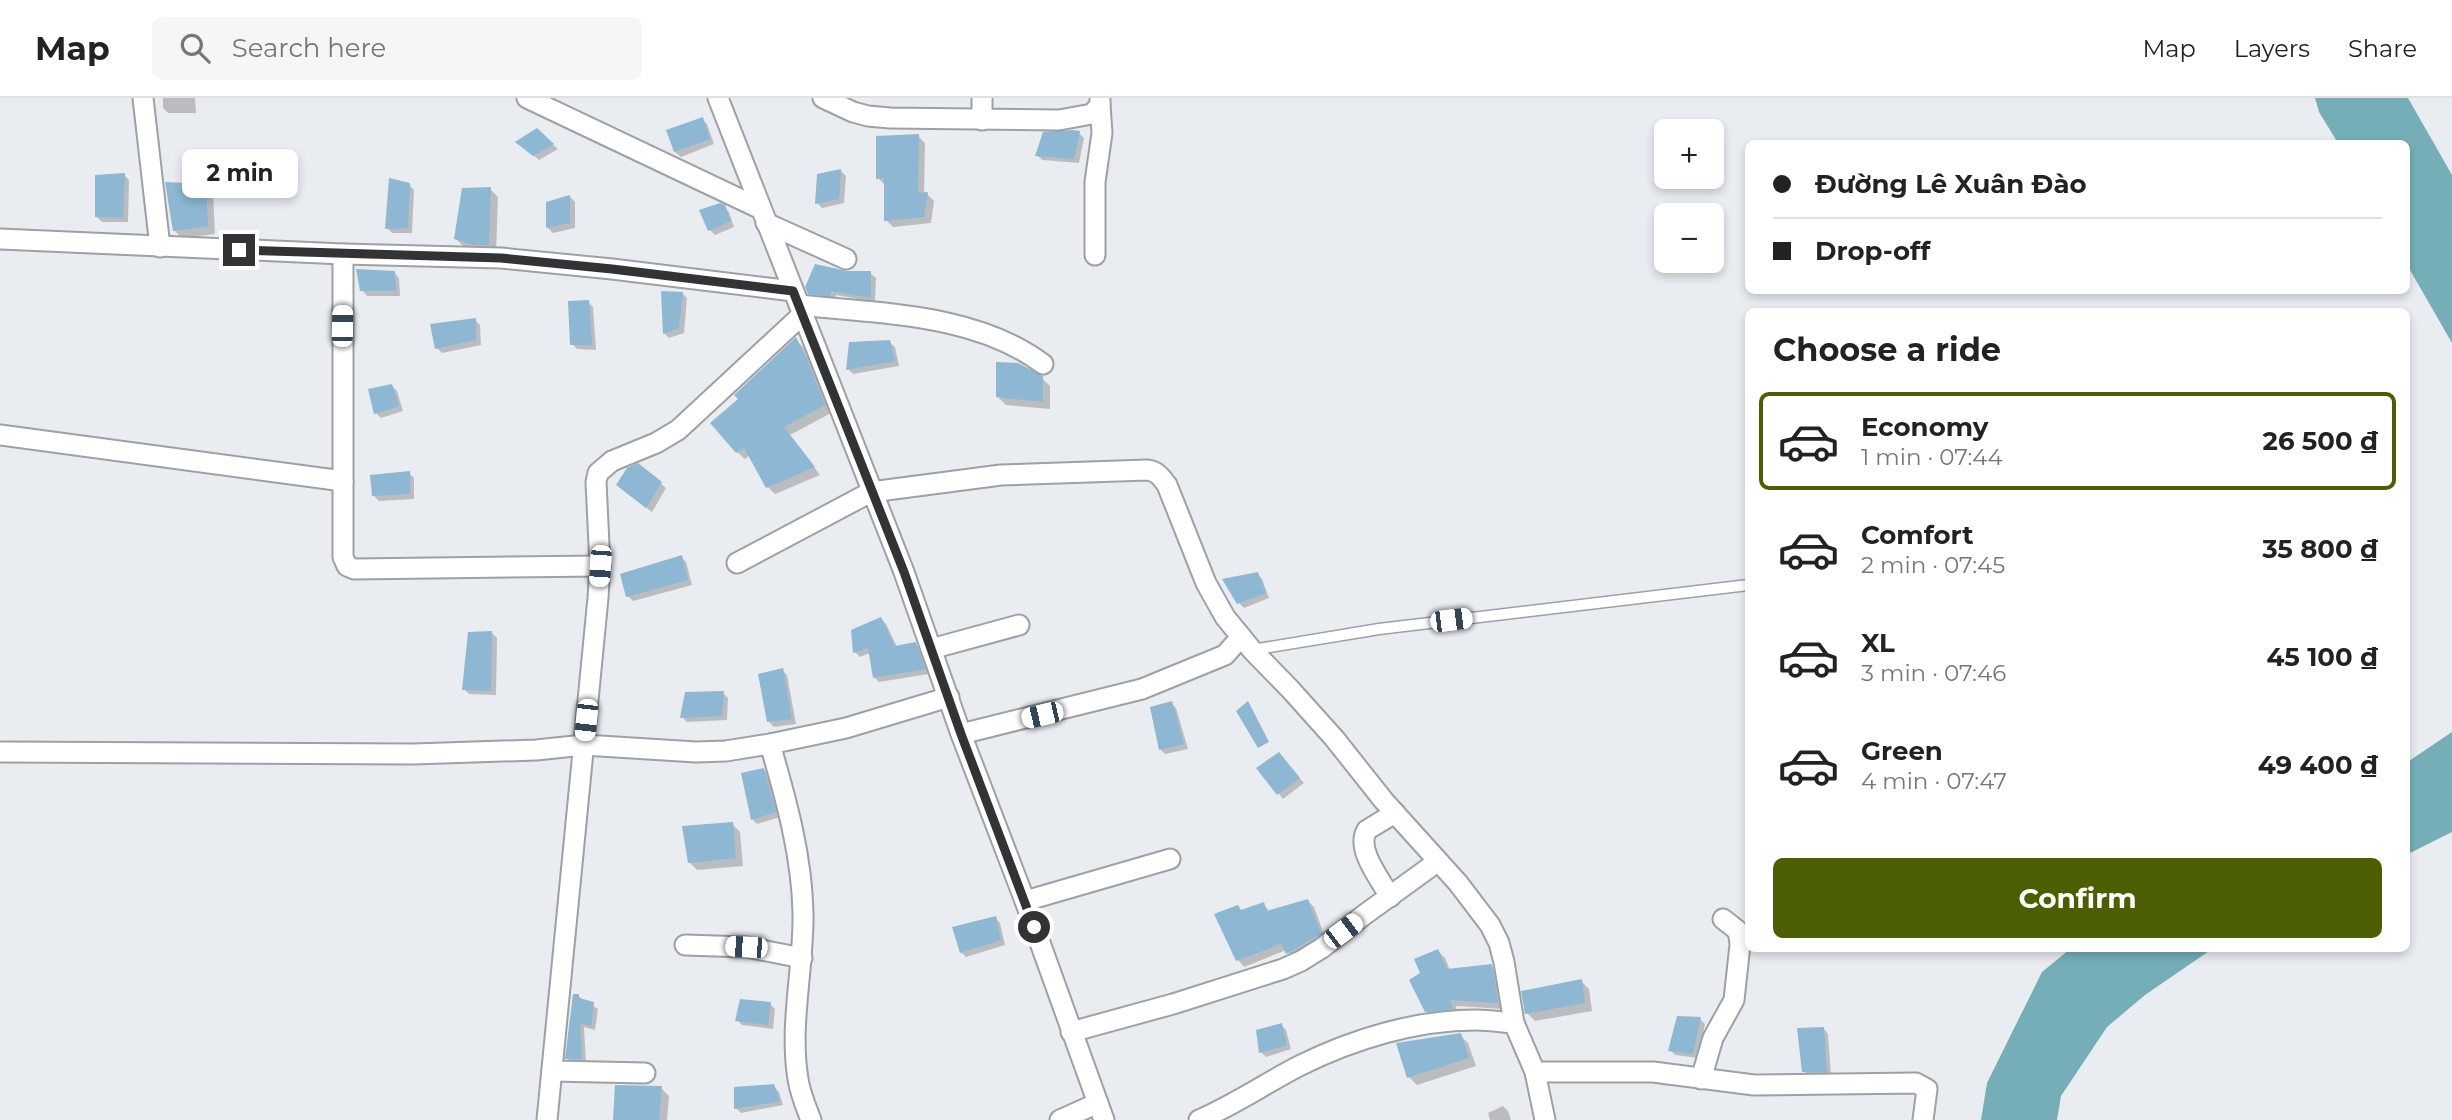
<!DOCTYPE html>
<html lang="en">
<head>
<meta charset="utf-8">
<style>
	:root { --surface:#fff; --page:#f6f6f6; --text:#222; --muted:#767676; --line:#e0e0e0; --accent:#4c5e02 }
	body { margin:0; font-family:Montserrat,sans-serif; background:var(--page); color:var(--text); height:100vh; display:flex; flex-direction:column; font-size:26px; white-space:nowrap }
	* { box-sizing:border-box; margin:0 }
	p { font-size:23px; color:var(--muted) }
	.icon { flex:none; width:38px; height:38px; fill:none; stroke:currentColor; stroke-width:2; stroke-linecap:round; stroke-linejoin:round }
	.map { position:relative; flex:1; overflow:hidden }
	.side { position:absolute; left:1745px; top:210px; width:665px; height:644px; display:flex; flex-direction:column; background:var(--surface); border-radius:10px; box-shadow:0 4px 10px #0003 }
	.side>* { flex:none }
	.guide { position:absolute; left:1745px; top:42px; width:665px; height:154px; border-radius:10px; box-shadow:0 4px 10px #0003; display:grid; align-content:center; height:154px; padding:0 28px; background:var(--surface) }
	.fabs { position:absolute; left:1654px; top:21px; display:grid; gap:14px }
	.fabs a { display:grid; place-items:center; width:70px; height:70px; border-radius:10px; background:var(--surface); box-shadow:0 4px 10px #0003; font-size:35px }
	.end { position:absolute; width:32px; height:32px; margin:-16px; border:9px solid #323335; background:#fff; box-shadow:0 0 0 4px #fff }
	.from { border-radius:50% }
	.bubble { position:absolute; height:49px; border-radius:10px; background:var(--surface); box-shadow:0 4px 10px #0003; font-size:23px; font-weight:700; line-height:49px; text-align:center }
	.car { position:absolute; width:21px; height:42px; margin:-21px -10px; border-radius:9px; box-shadow:0 0 5px 2px #0007; background:linear-gradient(#fff 24%,#345 0 40%,#fff 0 76%,#345 0 86%,#fff 0) }
	.guide b { display:flex; align-items:center; gap:24px; height:66px; font-size:26px }
	.guide b+b { border-top:2px solid var(--line) }
	.guide i { width:18px; height:18px; background:var(--text) }
	ul { padding:0; list-style:none }
	li { display:flex; align-items:center; gap:21px; height:98px; margin:0 14px 10px; padding:0 14px; border:4px solid transparent; border-radius:10px }
	li div { flex:1 }
	li b { display:block; font-size:26px }
	li em { font-style:normal; font-weight:700 }
	li.active { border-color:var(--accent) }
	li>.icon { width:63px; height:63px; stroke-width:1.5 }
	h2 { padding:0 28px; font-size:32px; line-height:84px }
	.cta { display:flex; gap:14px; margin-top:auto; padding:14px 28px }
	.cta a { flex:1; height:80px; border-radius:10px; background:var(--accent); color:#fff; font-size:28px; font-weight:700; line-height:80px; text-align:center }
	header { display:flex; align-items:center; gap:42px; box-sizing:border-box; height:98px; padding:0 35px; background:var(--surface); border-bottom:2px solid var(--line) }
	header strong { font-size:33px }
	nav { display:flex; gap:38px; margin-inline-start:auto; font-size:24px }
	.search { width:490px; height:63px; background:var(--page); display:flex; align-items:center; gap:18px; box-sizing:border-box; padding:0 24px; border-radius:10px; color:var(--muted); font-size:26px }
	.map>svg:first-child { display:block }
	.water { fill:#76aeb7 }
	.shadow { fill:#0003 }
	.building { fill:#8db7d3 }
	.lines { fill:none; stroke-linecap:round; stroke-linejoin:round }
	.service-casing { stroke:#9da0a4; stroke-width:13 }
	.minor-casing { stroke:#9da0a4; stroke-width:23 }
	.service { stroke:#fff; stroke-width:10 }
	.minor { stroke:#fff; stroke-width:19 }
	.route { stroke:#323335; stroke-width:9 }
</style>
</head>
<body>
<header>
<strong>Map</strong>
<div class="search"><svg class="icon" aria-label="search" viewBox="0 0 24 24"><circle cx="10" cy="10" r="6"/><path d="M15 15l6 6"/></svg>Search here</div>
<nav><a>Map</a><a>Layers</a><a>Share</a></nav>
</header>
<div class="map">
<svg width="2452" height="1022" viewBox="0 0 2452 1022">
	<rect width="100%" height="100%" fill="#e9ecf1"/>
	<g class="water">
		<polygon points="2315,0 2408,0 2452,77 2452,245 2406,165 2406,46 2338,45 2319,14"/>
		<polygon points="2452,634 2452,734 2406,757 2406,665"/>
		<polygon points="2070,851 2212,851 2145,897 2107,929 2061,998 2057,1022 1981,1022 1987,985 2042,874"/>
	</g>
	<g class="shadow">
		<polygon points="163,0 195,0 196,15 168,15 163,10"/>
		<polygon points="702,21 707,26 714,46 681,59 675,54 668,33"/>
		<polygon points="537,32 558,51 539,62 523,48"/>
		<polygon points="1079,35 1084,40 1079,65 1042,62 1037,57"/>
		<polygon points="918,38 925,45 924,96 927,96 934,103 931,125 893,129 886,122 886,88 878,80"/>
		<polygon points="841,73 846,78 844,105 822,110 817,105"/>
		<polygon points="124,77 129,82 128,124 102,124 97,119"/>
		<polygon points="409,87 414,92 412,135 392,135 387,130"/>
		<polygon points="205,88 213,96 215,136 182,140 174,132"/>
		<polygon points="490,91 498,99 496,155 483,154 464,149 456,141"/>
		<polygon points="570,99 575,104 575,130 553,135 548,130 548,105"/>
		<polygon points="724,109 729,114 734,129 715,137 710,132 701,113"/>
		<polygon points="394,175 399,180 400,198 367,198 362,192"/>
		<polygon points="846,175 870,175 876,180 875,204 836,197 835,202 815,200 809,195"/>
		<polygon points="682,195 687,200 684,235 669,240 664,235"/>
		<polygon points="588,204 593,209 596,252 577,251 572,246"/>
		<polygon points="475,222 480,227 481,247 442,255 437,250"/>
		<polygon points="796,242 803,249 813,268 831,315 790,337 820,377 775,396 768,389 750,357 745,361 737,354 740,301"/>
		<polygon points="889,244 895,249 899,268 853,276 848,271"/>
		<polygon points="1042,280 1050,288 1050,311 1006,307 998,299"/>
		<polygon points="392,288 397,293 403,313 381,320 376,315"/>
		<polygon points="638,367 666,390 652,414 623,392"/>
		<polygon points="409,375 414,380 414,401 379,403 374,398"/>
		<polygon points="681,459 686,464 692,487 633,503 628,498"/>
		<polygon points="1257,476 1262,481 1269,500 1244,510 1239,505"/>
		<polygon points="881,521 886,526 897,549 915,546 920,551 929,576 879,584 874,579 870,555 860,559 855,554"/>
		<polygon points="492,535 497,540 496,597 469,596 464,591"/>
		<polygon points="782,572 787,577 796,626 774,629 769,624"/>
		<polygon points="723,595 728,600 727,622 687,624 682,619"/>
		<polygon points="1171,605 1176,610 1188,651 1165,656 1160,651"/>
		<polygon points="1283,661 1304,685 1283,701 1259,670"/>
		<polygon points="763,671 769,677 780,719 757,726 752,721"/>
		<polygon points="732,726 740,734 743,768 697,772 689,764"/>
		<polygon points="1308,803 1314,809 1326,842 1294,861 1286,852 1244,869 1238,862 1238,809 1242,813 1263,806 1270,814"/>
		<polygon points="995,819 1000,825 1005,847 966,859 961,854"/>
		<polygon points="1438,853 1445,860 1450,872 1491,868 1498,875 1504,911 1456,908 1458,917 1433,920 1426,913 1423,876"/>
		<polygon points="1581,883 1589,891 1592,913 1535,923 1527,915"/>
		<polygon points="578,898 598,911 595,932 584,929 586,966 572,965 567,960"/>
		<polygon points="770,906 775,911 773,931 742,927 737,922"/>
		<polygon points="1700,921 1705,926 1698,960 1675,957 1670,952"/>
		<polygon points="1281,927 1286,932 1291,951 1266,959 1261,954"/>
		<polygon points="1823,930 1828,936 1831,978 1809,979 1804,973"/>
		<polygon points="1460,937 1468,945 1476,968 1417,987 1409,979 1398,946"/>
		<polygon points="773,988 779,994 783,1007 741,1015 736,1010"/>
		<polygon points="661,990 669,998 667,1022 648,1022"/>
		<polygon points="1503,1008 1508,1013 1511,1022 1490,1022 1488,1015"/>
	</g>
	<g class="building">
		<polygon points="703,19 710,41 674,54 666,32"/>
		<polygon points="537,30 554,46 533,58 515,44"/>
		<polygon points="1073,32 1080,33 1074,61 1035,58 1043,34"/>
		<polygon points="919,36 918,95 928,94 924,119 884,123 884,80 876,81 876,38"/>
		<polygon points="841,71 839,101 815,106 817,76"/>
		<polygon points="125,75 123,120 95,119 95,77"/>
		<polygon points="389,80 410,85 408,130 385,131"/>
		<polygon points="165,84 206,86 208,128 173,133"/>
		<polygon points="491,89 489,147 474,147 454,141 462,90"/>
		<polygon points="570,97 570,125 546,130 546,104"/>
		<polygon points="720,105 725,107 731,123 708,133 699,112"/>
		<polygon points="815,166 847,173 871,173 871,200 831,193 830,198 808,196 805,189"/>
		<polygon points="356,171 395,173 396,193 360,193"/>
		<polygon points="661,193 683,194 679,230 663,236"/>
		<polygon points="589,202 592,247 570,247 568,203"/>
		<polygon points="476,220 476,242 435,251 430,226"/>
		<polygon points="796,239 806,259 825,307 784,329 815,369 766,390 744,350 736,355 710,325 738,301 734,297"/>
		<polygon points="890,242 895,263 846,272 849,244"/>
		<polygon points="996,264 1018,265 1043,278 1043,304 996,299"/>
		<polygon points="392,286 399,308 374,316 368,291"/>
		<polygon points="638,365 662,384 646,410 616,387 627,370"/>
		<polygon points="410,373 410,396 372,398 370,377"/>
		<polygon points="682,457 688,482 626,499 620,476"/>
		<polygon points="1258,474 1266,495 1237,506 1222,481"/>
		<polygon points="881,519 895,548 916,544 925,571 873,580 868,550 853,555 851,532"/>
		<polygon points="492,533 491,593 462,592 468,534"/>
		<polygon points="783,570 792,621 767,624 758,576"/>
		<polygon points="724,593 722,618 680,620 685,594"/>
		<polygon points="1172,603 1184,646 1159,652 1150,609"/>
		<polygon points="1248,603 1269,644 1258,650 1236,613"/>
		<polygon points="1279,654 1300,680 1277,697 1256,670"/>
		<polygon points="764,670 776,714 751,722 741,675"/>
		<polygon points="733,724 736,760 688,765 682,728"/>
		<polygon points="1308,801 1321,836 1286,856 1281,846 1236,863 1214,816 1238,807 1241,812 1264,804 1267,813"/>
		<polygon points="996,818 1001,842 960,855 952,829"/>
		<polygon points="1438,851 1447,871 1492,866 1498,905 1450,902 1453,911 1425,914 1409,882 1420,875 1414,861"/>
		<polygon points="1582,881 1585,905 1525,916 1521,893"/>
		<polygon points="573,896 579,896 579,900 594,904 591,928 580,925 582,961 565,961"/>
		<polygon points="740,901 771,904 768,927 735,923"/>
		<polygon points="1677,918 1701,919 1693,956 1668,953"/>
		<polygon points="1282,925 1287,947 1259,955 1256,932"/>
		<polygon points="1824,929 1827,974 1802,974 1797,930"/>
		<polygon points="1461,935 1469,960 1407,980 1396,945"/>
		<polygon points="774,986 780,1003 734,1011 734,989"/>
		<polygon points="615,987 662,988 659,1022 613,1022"/>
	</g>
	<g class="lines">
		<defs>
			<polyline id="service" points="1252,552 1379,531 1748,487"/>
			<g id="minor">
				<polyline points="143,0 160,149"/>
				<polyline points="527,0 761,111"/>
				<polyline points="718,0 904,474 961,636 1025,803 1104,1022"/>
				<polyline points="823,0 853,14 868,18 890,20 1059,22 1092,16 1100,7 1100,0"/>
				<polyline points="982,0 982,22"/>
				<polyline points="766,125 846,161"/>
				<polyline points="0,141 343,156 501,160 612,171 793,193"/>
				<polyline points="343,156 343,459 347,468 354,471 600,468"/>
				<polyline points="1095,157 1095,84 1102,35 1100,7"/>
				<path d="M799,207C881,216 975,215 1043,266"/>
				<polyline points="0,337 343,383"/>
				<path d="M737,465L871,394L1001,377L1147,372C1157,373 1161,379 1167,387L1206,485L1225,519L1252,552L1290,591L1334,640L1384,703L1458,785L1490,827L1499,845L1504,864L1514,925L1535,974L1545,1022"/>
				<polyline points="931,551 1019,527"/>
				<polyline points="961,636 1142,591 1225,557 1241,539"/>
				<path d="M770,646C786,701 802,758 803,815C804,870 789,926 798,981C800,995 806,1009 811,1022"/>
				<polyline points="0,654 414,656 536,652 584,647 696,654 726,653 770,646 846,630 949,599"/>
				<path d="M1390,799C1381,782 1355,751 1367,732L1395,715"/>
				<polyline points="1025,803 1170,761"/>
				<polyline points="685,847 746,849 802,860"/>
				<polyline points="1071,934 1173,906 1283,871 1301,863 1322,850 1364,817 1437,764"/>
				<polyline points="552,973 645,975"/>
				<polyline points="1535,974 1653,974 1754,987 1916,985 1927,991 1923,1022"/>
				<polyline points="1701,981 1713,940 1734,902 1740,847 1739,838 1737,832 1723,821"/>
				<polyline points="547,1022 598,500 600,468 596,384 598,375 612,363 656,345 678,332 802,217"/>
				<polyline points="1060,1022 1098,1005"/>
				<path d="M1199,1022C1234,1007 1266,985 1299,968C1353,941 1416,922 1476,922C1489,922 1501,924 1514,925"/>
			</g>
		</defs>
		<use href="#service" class="service-casing"/>
		<use href="#minor" class="minor-casing"/>
		<use href="#service" class="service"/>
		<use href="#minor" class="minor"/>
	</g>
	<g class="lines">
		<polyline class="route" points="239,152 501,160 612,171 793,193 904,474 961,636 1034,829"/>
	</g>
</svg>
<div class="fabs">
<a>+</a>
<a>−</a>
</div>
<i class="end from" style="left:1034px;top:829px"></i>
<i class="end" style="left:239px;top:152px"></i>
<div class="bubble" style="left:182px;top:51px;width:116px">2 min</div>
<i class="car" style="left:342px;top:228px;rotate:1deg"></i>
<i class="car" style="left:600px;top:468px;rotate:184deg"></i>
<i class="car" style="left:1451px;top:522px;rotate:83deg"></i>
<i class="car" style="left:1042px;top:617px;rotate:257deg"></i>
<i class="car" style="left:586px;top:622px;rotate:186deg"></i>
<i class="car" style="left:1343px;top:833px;rotate:53deg"></i>
<i class="car" style="left:746px;top:849px;rotate:273deg"></i>
<div class="guide">
<b><i class="from"></i>Đường Lê Xuân Đào</b>
<b><i></i>Drop-off</b>
</div>
<section class="side">
<h2>Choose a ride</h2>
<ul>
<li class="active"><svg class="icon" aria-label="car" viewBox="0 0 24 24"><path d="M5 17H2v-5l4-1 3-4h7l3 4 3 1v5h-3M9 17h6M6 11h13"/><circle cx="7" cy="17" r="2"/><circle cx="17" cy="17" r="2"/></svg><div><b>Economy</b><p>1 min · 07:44</p></div><em>26 500 ₫</em></li>
<li><svg class="icon" aria-label="car" viewBox="0 0 24 24"><path d="M5 17H2v-5l4-1 3-4h7l3 4 3 1v5h-3M9 17h6M6 11h13"/><circle cx="7" cy="17" r="2"/><circle cx="17" cy="17" r="2"/></svg><div><b>Comfort</b><p>2 min · 07:45</p></div><em>35 800 ₫</em></li>
<li><svg class="icon" aria-label="car" viewBox="0 0 24 24"><path d="M5 17H2v-5l4-1 3-4h7l3 4 3 1v5h-3M9 17h6M6 11h13"/><circle cx="7" cy="17" r="2"/><circle cx="17" cy="17" r="2"/></svg><div><b>XL</b><p>3 min · 07:46</p></div><em>45 100 ₫</em></li>
<li><svg class="icon" aria-label="car" viewBox="0 0 24 24"><path d="M5 17H2v-5l4-1 3-4h7l3 4 3 1v5h-3M9 17h6M6 11h13"/><circle cx="7" cy="17" r="2"/><circle cx="17" cy="17" r="2"/></svg><div><b>Green</b><p>4 min · 07:47</p></div><em>49 400 ₫</em></li>
</ul>
<div class="cta"><a>Confirm</a></div>
</section>
</div>
</body>
</html>
